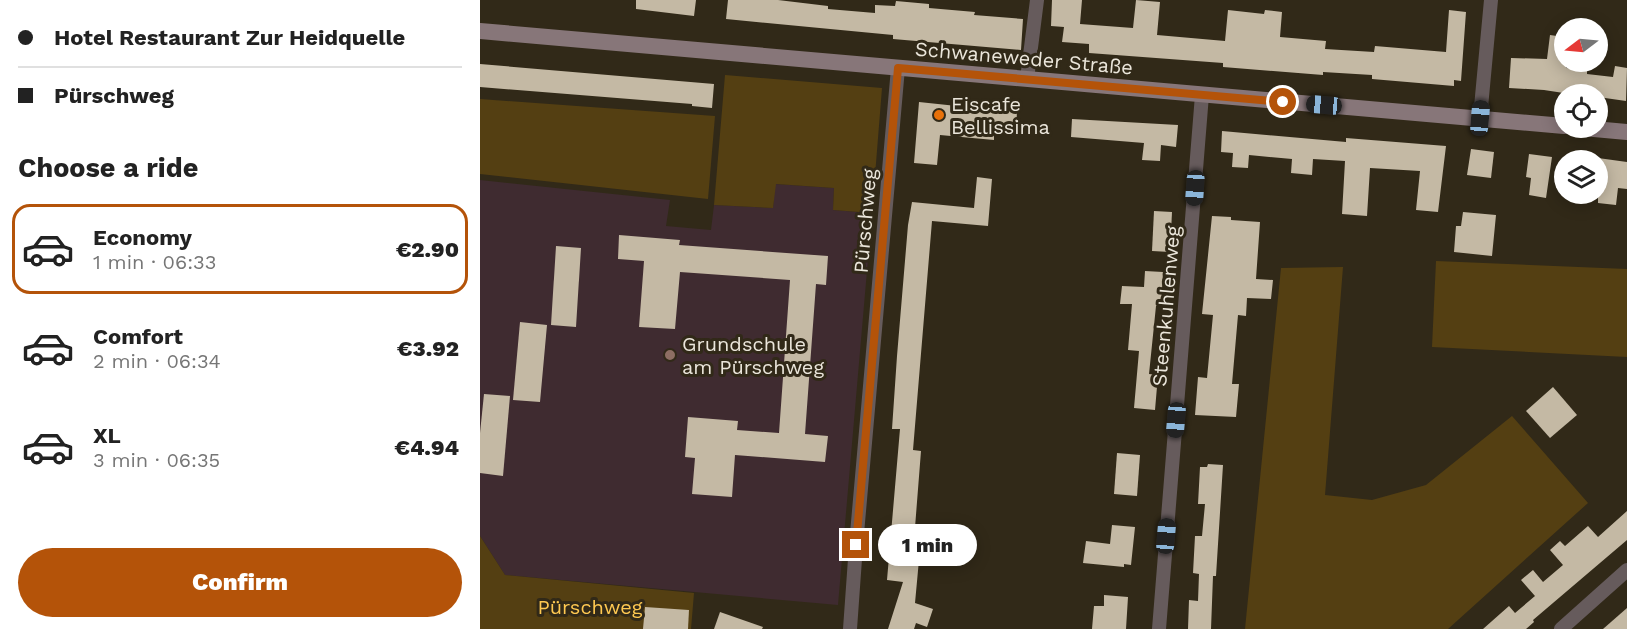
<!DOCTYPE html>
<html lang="en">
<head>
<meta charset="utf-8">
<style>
	:root { --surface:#fff; --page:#f6f6f6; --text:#222; --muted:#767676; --line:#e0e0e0; --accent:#b45309 }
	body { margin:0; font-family:"Work Sans",sans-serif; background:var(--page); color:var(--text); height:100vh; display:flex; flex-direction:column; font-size:22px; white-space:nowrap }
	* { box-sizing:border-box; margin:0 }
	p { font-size:20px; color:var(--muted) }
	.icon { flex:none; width:33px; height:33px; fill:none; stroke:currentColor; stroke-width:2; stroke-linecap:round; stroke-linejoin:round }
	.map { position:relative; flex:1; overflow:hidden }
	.side { display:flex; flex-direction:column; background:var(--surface); width:480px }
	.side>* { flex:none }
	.top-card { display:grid; align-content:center; height:132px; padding:0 18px; background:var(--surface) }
	.needle { width:39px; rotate:254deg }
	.tools { position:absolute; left:1074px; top:18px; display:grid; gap:12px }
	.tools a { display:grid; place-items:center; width:54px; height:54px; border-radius:50%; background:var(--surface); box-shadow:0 3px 15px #0003; font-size:30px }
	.end { position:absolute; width:27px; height:27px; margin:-14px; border:8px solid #b45309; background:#fff; box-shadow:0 0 0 3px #fff }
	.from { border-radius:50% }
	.bubble { position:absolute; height:42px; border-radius:21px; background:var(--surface); box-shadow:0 3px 15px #0003; font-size:20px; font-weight:800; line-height:42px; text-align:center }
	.car { position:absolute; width:18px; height:36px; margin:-18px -9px; border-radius:8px; box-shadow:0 0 4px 2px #0007; background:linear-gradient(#222 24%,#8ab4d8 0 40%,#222 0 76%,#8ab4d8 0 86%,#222 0) }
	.top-card b { display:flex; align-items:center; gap:21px; height:57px; font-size:22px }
	.top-card b+b { border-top:2px solid var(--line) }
	.top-card i { width:15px; height:15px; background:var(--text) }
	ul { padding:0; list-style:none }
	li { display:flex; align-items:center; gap:18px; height:90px; margin:0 12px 9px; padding:0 6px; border:3px solid transparent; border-radius:18px }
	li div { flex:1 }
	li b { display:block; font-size:22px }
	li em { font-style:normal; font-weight:800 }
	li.selected { border-color:var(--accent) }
	li>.icon { width:54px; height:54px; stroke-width:1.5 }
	h2 { padding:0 18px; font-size:27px; line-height:72px }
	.button { display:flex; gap:12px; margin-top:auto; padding:12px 18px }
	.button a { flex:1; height:69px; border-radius:36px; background:var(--accent); color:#fff; font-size:24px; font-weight:800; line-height:69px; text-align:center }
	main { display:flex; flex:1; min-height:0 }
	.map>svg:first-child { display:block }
	.education { fill:#3f2b30 }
	.green { fill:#543f12 }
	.building { fill:#c4b9a4 }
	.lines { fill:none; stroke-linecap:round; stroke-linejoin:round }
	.minor { stroke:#665b5c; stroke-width:14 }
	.secondary { stroke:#877679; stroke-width:16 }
	.route { stroke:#b45309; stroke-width:8 }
	.food-dot { fill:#e8710a; stroke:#312918; stroke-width:2 }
	.education-dot { fill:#8d6e63; stroke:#312918; stroke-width:2 }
	.labels { text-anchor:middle; stroke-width:6; stroke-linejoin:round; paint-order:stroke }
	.street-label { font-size:20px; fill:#ebe6db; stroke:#312918 }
	.poi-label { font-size:20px; fill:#ebe6db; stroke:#312918; text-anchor:start }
	.park-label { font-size:20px; fill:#ffc951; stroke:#312918 }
</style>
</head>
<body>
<main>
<section class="side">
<div class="top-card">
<b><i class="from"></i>Hotel Restaurant Zur Heidquelle</b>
<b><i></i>Pürschweg</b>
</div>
<h2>Choose a ride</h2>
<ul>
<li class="selected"><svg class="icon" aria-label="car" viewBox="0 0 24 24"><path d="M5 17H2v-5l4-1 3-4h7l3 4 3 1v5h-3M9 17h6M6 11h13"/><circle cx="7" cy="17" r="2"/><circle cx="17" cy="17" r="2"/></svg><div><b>Economy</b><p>1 min · 06:33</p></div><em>€2.90</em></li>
<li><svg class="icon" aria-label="car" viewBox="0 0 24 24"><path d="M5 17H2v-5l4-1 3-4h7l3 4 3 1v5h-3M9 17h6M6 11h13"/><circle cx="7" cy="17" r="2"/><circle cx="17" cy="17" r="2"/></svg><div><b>Comfort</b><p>2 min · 06:34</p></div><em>€3.92</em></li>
<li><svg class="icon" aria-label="car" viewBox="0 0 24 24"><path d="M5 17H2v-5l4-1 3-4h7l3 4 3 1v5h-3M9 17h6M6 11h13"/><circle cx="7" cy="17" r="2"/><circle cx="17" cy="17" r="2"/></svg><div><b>XL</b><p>3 min · 06:35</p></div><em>€4.94</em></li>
</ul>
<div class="button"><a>Confirm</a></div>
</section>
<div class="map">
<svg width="1147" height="629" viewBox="0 0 1147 629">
	<rect width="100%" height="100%" fill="#312918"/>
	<polygon class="education" points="0,180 190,200 186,226 231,230 234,205 293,208 295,184 354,188 353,210 392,213 358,605 25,575 0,536"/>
	<g class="green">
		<polygon points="245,75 402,88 392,213 353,210 354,188 296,184 293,208 234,205"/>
		<polygon points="0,99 235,116 228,199 0,174"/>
		<polygon points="956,261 1147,269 1147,357 952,347"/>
		<polygon points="863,267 845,495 892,500 946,485 1032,416 1108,503 968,629 765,629 801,268"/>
		<polygon points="0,536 25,575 214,593 211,629 0,629"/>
	</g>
	<g class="building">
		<polygon points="156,0 216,0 214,16 156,9"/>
		<polygon points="248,0 298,0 348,6 348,9 395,13 395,5 415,6 416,1 449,4 449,8 495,12 494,15 543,19 541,50 413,39 413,35 246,19"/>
		<polygon points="572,0 602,0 600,24 653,28 656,0 680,2 677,35 745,41 748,10 784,14 785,10 802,12 800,37 846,41 845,49 894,52 895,46 966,52 969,10 986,12 981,81 974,80 974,86 892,79 892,75 843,72 843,75 743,67 743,63 609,53 609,44 582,42 584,27 571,26"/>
		<polygon points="1070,35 1084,37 1086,68 1107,70 1107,74 1133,77 1135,66 1147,68 1146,101 1118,97 1118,94 1090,94 1064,90 1029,88 1031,58 1067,59"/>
		<polygon points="0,64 234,84 232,108 212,106 212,104 0,87"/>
		<polygon points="439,102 524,111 524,109 537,110 536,135 514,133 514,140 460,135 457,165 434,163"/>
		<polygon points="592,119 698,125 696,147 681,145 680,161 662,160 664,143 591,137"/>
		<polygon points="742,131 866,142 866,138 966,146 958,212 936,210 940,171 890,168 887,216 862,214 865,161 833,159 832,175 811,173 812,159 769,155 768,168 752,167 753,153 741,152"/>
		<polygon points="991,149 1014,152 1011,178 987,175"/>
		<polygon points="1049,154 1072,157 1066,198 1049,195 1051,178 1046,177"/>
		<polygon points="1118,158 1147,162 1147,189 1138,188 1136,205 1118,203"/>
		<polygon points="497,177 512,179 508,226 452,221 433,450 441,451 433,553 434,548 440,549 435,603 453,609 447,627 436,623 434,629 408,629 423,582 407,580 420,429 412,429 417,356 428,225 432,202 494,208"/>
		<polygon points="674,211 692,212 690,252 672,251"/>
		<polygon points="983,212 1016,215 1012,256 974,252 976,226 981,226"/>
		<polygon points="732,216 751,217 751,220 780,222 776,279 793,280 791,299 767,298 766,316 758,315 752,384 759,384 756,417 715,415 718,377 727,378 733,315 722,314"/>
		<polygon points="139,235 200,240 199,245 348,256 346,285 336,284 325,434 348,436 345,462 255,455 252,497 212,494 215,458 205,457 208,417 258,421 257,430 299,433 310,280 200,272 195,329 159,327 164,261 138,259"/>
		<polygon points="76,246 101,248 96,327 71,325"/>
		<polygon points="665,271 683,272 681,306 676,306 669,374 678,375 675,410 654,408 659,351 648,350 652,304 640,304 642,286 664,287"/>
		<polygon points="40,322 67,325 60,402 33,400"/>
		<polygon points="1073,387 1097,415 1070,438 1046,411"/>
		<polygon points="4,394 30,396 23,476 0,473 0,433"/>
		<polygon points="637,453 660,455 657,496 634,494"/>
		<polygon points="728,464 743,465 736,576 733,576 731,629 708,629 709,600 718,601 719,574 713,573 715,536 722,536 725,504 718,504 720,467 727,467"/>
		<polygon points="1147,511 1147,540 1053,620 1054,622 1046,629 1003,629 1029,606 1035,613 1055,596 1041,580 1053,570 1063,582 1083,565 1070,550 1080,541 1085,546 1108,526 1118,537"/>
		<polygon points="632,525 655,527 651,565 644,564 644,567 603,563 606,541 630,544"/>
		<polygon points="624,595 648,597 646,629 612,629 614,606 624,606"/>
		<polygon points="165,607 209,610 208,629 163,629"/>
		<polygon points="1147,608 1147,629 1123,629"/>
		<polygon points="240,612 283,627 282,629 234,629"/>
	</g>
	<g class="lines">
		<g class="minor">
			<polyline points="547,79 557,0"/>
			<polyline points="1000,118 1011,0"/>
			<polyline points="370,629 376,545 418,68"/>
			<polyline points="679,629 722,95"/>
			<polyline points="1081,629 1147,570"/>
		</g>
		<g class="secondary">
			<polyline points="0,31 1084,126"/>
			<polyline points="1103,128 1147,132"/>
		</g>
	</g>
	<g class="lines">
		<polyline class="route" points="376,545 418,68 803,102"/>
	</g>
	<circle class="food-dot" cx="459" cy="115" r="6"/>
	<circle class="education-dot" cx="190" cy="355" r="6"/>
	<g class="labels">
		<g class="street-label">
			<text transform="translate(544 58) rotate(5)" y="7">Schwaneweder Straße</text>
			<text transform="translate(385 221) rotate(-85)" y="7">Pürschweg</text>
			<text transform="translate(686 306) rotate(-85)" y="7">Steenkuhlenweg</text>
		</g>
		<g class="poi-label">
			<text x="471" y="111">Eiscafe<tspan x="471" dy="23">Bellissima</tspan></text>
			<text x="202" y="351">Grundschule<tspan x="202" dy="23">am Pürschweg</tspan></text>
		</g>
		<g class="park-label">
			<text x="110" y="614">Pürschweg</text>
		</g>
	</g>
</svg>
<div class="tools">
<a><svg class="needle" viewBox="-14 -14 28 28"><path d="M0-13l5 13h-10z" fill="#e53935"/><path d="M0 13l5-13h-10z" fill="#767676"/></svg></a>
<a><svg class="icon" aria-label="locate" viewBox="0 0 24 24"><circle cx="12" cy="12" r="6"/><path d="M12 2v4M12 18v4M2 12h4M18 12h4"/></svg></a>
<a><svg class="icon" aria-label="layers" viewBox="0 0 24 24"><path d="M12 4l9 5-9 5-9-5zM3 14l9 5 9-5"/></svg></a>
</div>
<i class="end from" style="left:803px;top:102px"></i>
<i class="end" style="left:376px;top:545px"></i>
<div class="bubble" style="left:398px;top:524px;width:99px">1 min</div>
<i class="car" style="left:844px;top:105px;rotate:275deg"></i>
<i class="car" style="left:1000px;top:118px;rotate:5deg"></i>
<i class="car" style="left:715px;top:188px;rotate:184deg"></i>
<i class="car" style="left:696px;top:420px;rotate:185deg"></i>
<i class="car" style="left:686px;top:536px;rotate:5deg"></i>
</div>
</main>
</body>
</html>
